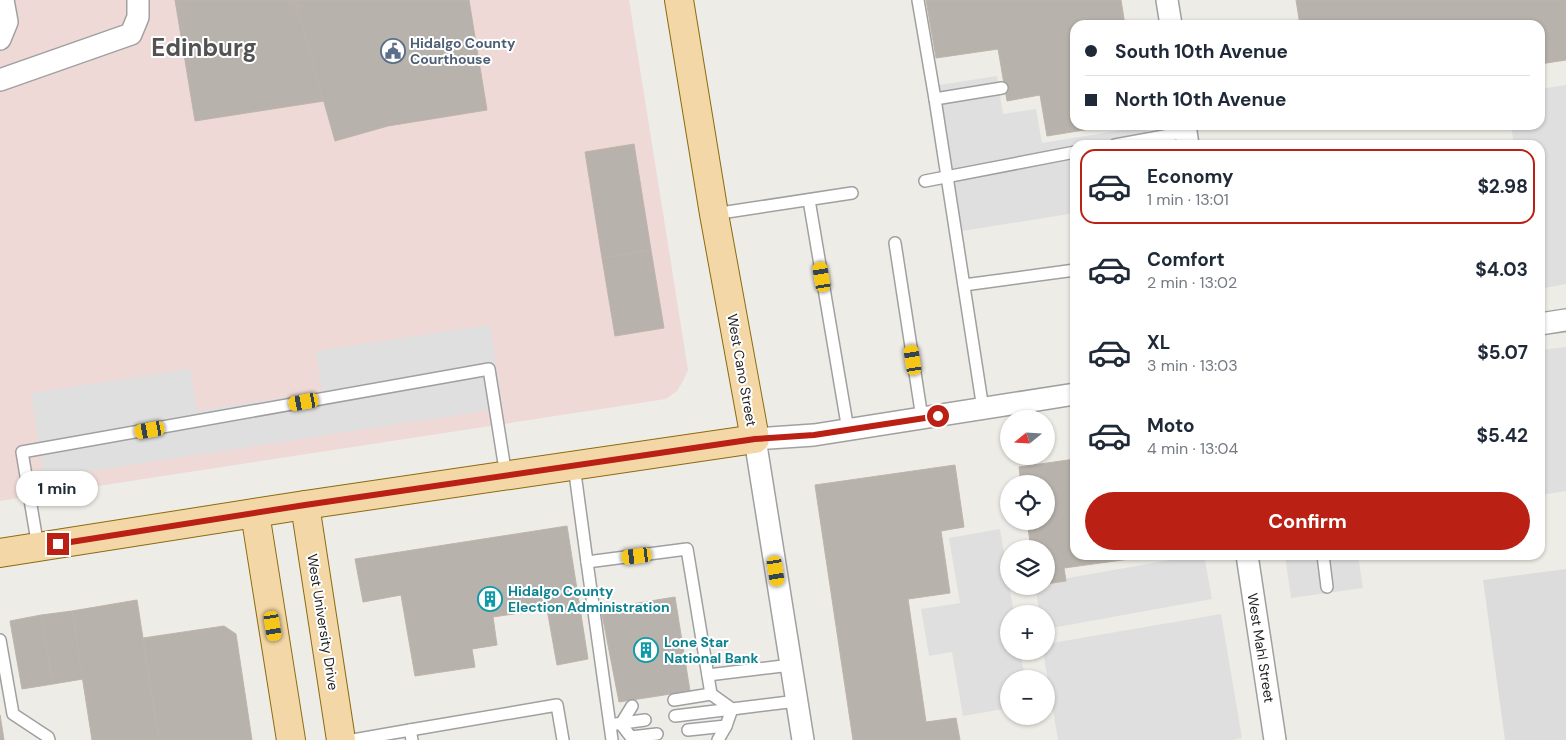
<!DOCTYPE html>
<html lang="en">
<head>
<meta charset="utf-8">
<style>
	:root { --surface:#fff; --page:#f2f2f3; --text:#1f2937; --muted:#747a83; --line:#e0e1e3; --accent:#ba2014 }
	body { margin:0; font-family:"DM Sans",sans-serif; background:var(--page); color:var(--text); height:100vh; display:flex; flex-direction:column; font-size:19px; white-space:nowrap }
	* { box-sizing:border-box; margin:0 }
	p { font-size:16px; color:var(--muted) }
	.icon { flex:none; width:28px; height:28px; fill:none; stroke:currentColor; stroke-width:2; stroke-linecap:round; stroke-linejoin:round }
	.map { position:relative; flex:1; overflow:hidden }
	.panel { position:absolute; left:1070px; top:140px; width:475px; height:420px; display:flex; flex-direction:column; background:var(--surface); border-radius:15px; box-shadow:0 1px 4px #0004 }
	.panel>* { flex:none }
	.guide { position:absolute; left:1070px; top:20px; width:475px; height:110px; border-radius:15px; box-shadow:0 1px 4px #0004; display:grid; align-content:center; height:110px; padding:0 15px; background:var(--surface) }
	.needle { width:32px; rotate:252deg }
	.controls { position:absolute; left:1000px; top:410px; display:grid; gap:10px }
	.controls a { display:grid; place-items:center; width:55px; height:55px; border-radius:50%; background:var(--surface); box-shadow:0 1px 4px #0004; font-size:25px }
	.end { position:absolute; width:22px; height:22px; margin:-11px; border:6px solid #ba2014; background:#fff; box-shadow:0 0 0 2px #fff }
	.from { border-radius:50% }
	.bubble { position:absolute; height:35px; border-radius:18px; background:var(--surface); box-shadow:0 1px 4px #0004; font-size:16px; font-weight:700; line-height:35px; text-align:center }
	.car { position:absolute; width:15px; height:30px; margin:-15px -8px; border-radius:6px; box-shadow:0 0 4px 1px #0007; background:linear-gradient(#f5c518 24%,#345 0 40%,#f5c518 0 76%,#345 0 86%,#f5c518 0) }
	.guide b { display:flex; align-items:center; gap:18px; height:48px; font-size:19px }
	.guide b+b { border-top:1px solid var(--line) }
	.guide i { width:12px; height:12px; background:var(--text) }
	ul { padding:9px 0 0; list-style:none }
	li { display:flex; align-items:center; gap:15px; height:75px; margin:0 10px 8px; padding:0 5px; border:2px solid transparent; border-radius:15px }
	li div { flex:1 }
	li b { display:block; font-size:19px }
	li em { font-style:normal; font-weight:700 }
	li.active { border-color:var(--accent) }
	li>.icon { width:45px; height:45px; stroke-width:1.5 }
	.button { display:flex; gap:10px; margin-top:auto; padding:10px 15px }
	.button a { flex:1; height:58px; border-radius:30px; background:var(--accent); color:#fff; font-size:20px; font-weight:700; line-height:58px; text-align:center }
	.map>svg:first-child { display:block }
	.residential { fill:#dddcdc }
	.commercial { fill:#eed9d7 }
	.parking { fill:#dfdfdf }
	.building { fill:#b8b2ac; stroke:#bfb4aa }
	.lines { fill:none; stroke-linecap:round; stroke-linejoin:round }
	.service-casing { stroke:#a0a0a0; stroke-width:14 }
	.minor-casing { stroke:#a0a0a0; stroke-width:24 }
	.primary-casing { stroke:#8b6b0f; stroke-width:30 }
	.service { stroke:#fff; stroke-width:11 }
	.minor { stroke:#fff; stroke-width:21 }
	.primary { stroke:#f3d7a6; stroke-width:28 }
	.route { stroke:#ba2014; stroke-width:6 }
	.labels { text-anchor:middle; stroke-width:4; stroke-linejoin:round; paint-order:stroke }
	.service-label { font-size:14px; font-weight:bold; fill:#4e5e75; stroke:#fff; text-anchor:start }
	.street-label { font-size:14px; fill:#1f1f1f; stroke:#fff }
	.culture-label { font-size:14px; font-weight:bold; fill:#0d838f; stroke:#fff; text-anchor:start }
	.town-label { font-size:24px; font-weight:bold; fill:#525252; stroke:#fff }
</style>
</head>
<body>
<div class="map">
<svg width="1566" height="740" viewBox="0 0 1566 740">
	<rect width="100%" height="100%" fill="#eeece6"/>
	<polygon class="residential" points="1566,569 1566,740 1505,740 1483,580"/>
	<polygon class="commercial" points="0,0 629,0 688,370 683,381 677,391 666,399 0,501"/>
	<g class="parking">
		<polygon points="997,76 1003,114 1036,109 1042,143 1147,126 1150,145 1075,145 1075,213 950,233 926,87"/>
		<polygon points="1566,85 1566,284 1540,289 1540,145 1514,145 1511,125 1540,125 1540,89"/>
		<polygon points="490,325 503,408 44,478 31,393 190,369 197,411 322,392 316,351"/>
		<polygon points="1566,347 1566,491 1540,495 1540,350"/>
		<polygon points="1000,529 1014,614 1009,614 1009,651 1020,651 1025,679 1009,679 1009,708 963,716 952,652 929,656 921,609 960,603 949,538"/>
		<polygon points="1198,555 1204,555 1212,599 1046,629 1046,614 1040,614 1035,586 1046,586 1046,582"/>
		<polygon points="1285,555 1358,555 1363,588 1291,598"/>
		<polygon points="1221,614 1242,738 1233,740 1058,740 1043,651 1046,651 1046,644"/>
	</g>
	<g class="building">
		<polygon points="175,0 295,0 324,101 195,121"/>
		<polygon points="295,0 469,0 487,110 388,126 335,141"/>
		<polygon points="926,0 1121,0 1125,25 1075,25 1075,125 1115,125 1047,136 1040,95 1007,101 998,49 936,58"/>
		<polygon points="1296,0 1566,0 1566,60 1540,64 1540,25 1300,25"/>
		<polygon points="634,144 651,250 602,258 585,152"/>
		<polygon points="651,250 664,328 615,336 602,258"/>
		<polygon points="1075,459 1075,555 1136,555 1137,558 1064,568 1066,581 1046,584 1046,549 1031,549 1027,521 1046,521 1046,484 1021,484 1019,467"/>
		<polygon points="955,465 964,527 941,531 950,593 908,599 926,722 956,718 960,740 853,740 815,485"/>
		<polygon points="567,526 588,659 557,665 547,609 493,617 497,645 472,649 475,667 415,676 401,595 363,602 355,559"/>
		<polygon points="675,597 690,691 619,702 601,609"/>
		<polygon points="137,600 159,740 92,740 72,611"/>
		<polygon points="72,611 83,679 53,684 41,615"/>
		<polygon points="41,615 53,684 22,689 10,621"/>
		<polygon points="224,626 236,634 252,740 159,740 143,638"/>
		<polygon points="0,715 4,740 0,740"/>
	</g>
	<g class="lines">
		<defs>
			<g id="service">
				<polyline points="918,0 935,99 983,409"/>
				<polyline points="935,99 1002,88"/>
				<polyline points="1115,145 1186,132"/>
				<polyline points="925,181 1075,152"/>
				<polyline points="809,200 848,430"/>
				<polyline points="714,214 852,193"/>
				<polyline points="895,243 922,418"/>
				<polyline points="964,285 1075,270"/>
				<polyline points="574,466 587,562 687,549 711,694"/>
				<polyline points="38,547 22,452 489,369 506,476"/>
				<polyline points="1323,555 1327,587"/>
				<polyline points="587,562 612,740"/>
				<polyline points="0,640 13,714 48,737 49,740"/>
				<polyline points="708,675 791,665"/>
				<polyline points="674,700 711,694 732,709 797,701"/>
				<polyline points="632,706 621,724 631,737 657,734"/>
				<polyline points="675,716 732,709 726,726 688,730"/>
				<polyline points="616,724 645,720"/>
				<polyline points="410,730 557,705 563,740"/>
				<polyline points="353,740 410,730 412,740"/>
				<polyline points="718,740 726,726"/>
			</g>
			<g id="minor">
				<polyline points="1167,0 1171,25"/>
				<polyline points="0,39 7,22 3,0"/>
				<polyline points="0,80 131,34 138,17 138,0"/>
				<polyline points="1185,125 1188,145"/>
				<polyline points="1540,324 1566,320"/>
				<polyline points="1247,555 1275,740"/>
				<polyline points="803,740 755,439 814,435 1075,394"/>
			</g>
			<g id="primary">
				<polyline points="305,505 341,740"/>
				<polyline points="255,513 291,740"/>
				<polyline points="0,553 305,505 755,439 714,214 679,0"/>
			</g>
		</defs>
		<use href="#service" class="service-casing"/>
		<use href="#minor" class="minor-casing"/>
		<use href="#primary" class="primary-casing"/>
		<use href="#service" class="service"/>
		<use href="#minor" class="minor"/>
		<use href="#primary" class="primary"/>
	</g>
	<g class="lines">
		<polyline class="route" points="58,544 305,505 755,439 814,435 938,416"/>
	</g>
	<defs>
		<symbol id="civic-ring" viewBox="-11 -11 22 22"><circle r="9.5" fill="#fff" stroke="#5c6f8a" stroke-width="1.5"/><path d="M-.6-6.5H3V-4.5H.6V-3L4-1V1h2V6H-6V1h2V-1L-.6-3ZM-1.2 2.5V6h2.4V2.5Z" fill="#5c6f8a"/></symbol>
		<symbol id="building-ring" viewBox="-11 -11 22 22"><circle r="9.5" fill="#fff" stroke="#0f9aa8" stroke-width="1.5"/><path d="M-4-6H4V6H1V3H-1V6H-4ZM-2.5-4.3h1.7v1.8h-1.7ZM.8-4.3h1.7v1.8H.8ZM-2.5-1h1.7V.8h-1.7ZM.8-1h1.7V.8H.8Z" fill="#0f9aa8"/></symbol>
	</defs>
	<g fill-rule="evenodd">
		<use href="#civic-ring" x="379" y="37" width="28" height="28"/>
		<use href="#building-ring" x="476" y="585" width="28" height="28"/>
		<use href="#building-ring" x="632" y="636" width="28" height="28"/>
	</g>
	<g class="labels">
		<g class="service-label">
			<text x="410" y="48">Hidalgo County<tspan x="410" dy="16">Courthouse</tspan></text>
		</g>
		<g class="street-label">
			<text transform="translate(742 370) rotate(80)" y="5">West Cano Street</text>
			<text transform="translate(323 622) rotate(81)" y="5">West University Drive</text>
			<text transform="translate(1261 648) rotate(81)" y="5">West Mahl Street</text>
		</g>
		<g class="culture-label">
			<text x="508" y="596">Hidalgo County<tspan x="508" dy="16">Election Administration</tspan></text>
			<text x="664" y="647">Lone Star<tspan x="664" dy="16">National Bank</tspan></text>
		</g>
		<g class="town-label">
			<text x="204" y="56">Edinburg</text>
		</g>
	</g>
</svg>
<div class="controls">
<a><svg class="needle" viewBox="-14 -14 28 28"><path d="M0-13l5 13h-10z" fill="#e53935"/><path d="M0 13l5-13h-10z" fill="#747a83"/></svg></a>
<a><svg class="icon" aria-label="locate" viewBox="0 0 24 24"><circle cx="12" cy="12" r="6"/><path d="M12 2v4M12 18v4M2 12h4M18 12h4"/></svg></a>
<a><svg class="icon" aria-label="layers" viewBox="0 0 24 24"><path d="M12 4l9 5-9 5-9-5zM3 14l9 5 9-5"/></svg></a>
<a>+</a>
<a>−</a>
</div>
<i class="end from" style="left:938px;top:416px"></i>
<i class="end" style="left:58px;top:544px"></i>
<div class="bubble" style="left:16px;top:471px;width:82px">1 min</div>
<i class="car" style="left:822px;top:277px;rotate:350deg"></i>
<i class="car" style="left:913px;top:360px;rotate:351deg"></i>
<i class="car" style="left:304px;top:402px;rotate:260deg"></i>
<i class="car" style="left:150px;top:430px;rotate:260deg"></i>
<i class="car" style="left:637px;top:556px;rotate:263deg"></i>
<i class="car" style="left:776px;top:571px;rotate:171deg"></i>
<i class="car" style="left:273px;top:626px;rotate:171deg"></i>
<div class="guide">
<b><i class="from"></i>South 10th Avenue</b>
<b><i></i>North 10th Avenue</b>
</div>
<section class="panel">
<ul>
<li class="active"><svg class="icon" aria-label="car" viewBox="0 0 24 24"><path d="M5 17H2v-5l4-1 3-4h7l3 4 3 1v5h-3M9 17h6M6 11h13"/><circle cx="7" cy="17" r="2"/><circle cx="17" cy="17" r="2"/></svg><div><b>Economy</b><p>1 min · 13:01</p></div><em>$2.98</em></li>
<li><svg class="icon" aria-label="car" viewBox="0 0 24 24"><path d="M5 17H2v-5l4-1 3-4h7l3 4 3 1v5h-3M9 17h6M6 11h13"/><circle cx="7" cy="17" r="2"/><circle cx="17" cy="17" r="2"/></svg><div><b>Comfort</b><p>2 min · 13:02</p></div><em>$4.03</em></li>
<li><svg class="icon" aria-label="car" viewBox="0 0 24 24"><path d="M5 17H2v-5l4-1 3-4h7l3 4 3 1v5h-3M9 17h6M6 11h13"/><circle cx="7" cy="17" r="2"/><circle cx="17" cy="17" r="2"/></svg><div><b>XL</b><p>3 min · 13:03</p></div><em>$5.07</em></li>
<li><svg class="icon" aria-label="car" viewBox="0 0 24 24"><path d="M5 17H2v-5l4-1 3-4h7l3 4 3 1v5h-3M9 17h6M6 11h13"/><circle cx="7" cy="17" r="2"/><circle cx="17" cy="17" r="2"/></svg><div><b>Moto</b><p>4 min · 13:04</p></div><em>$5.42</em></li>
</ul>
<div class="button"><a>Confirm</a></div>
</section>
</div>
</body>
</html>
